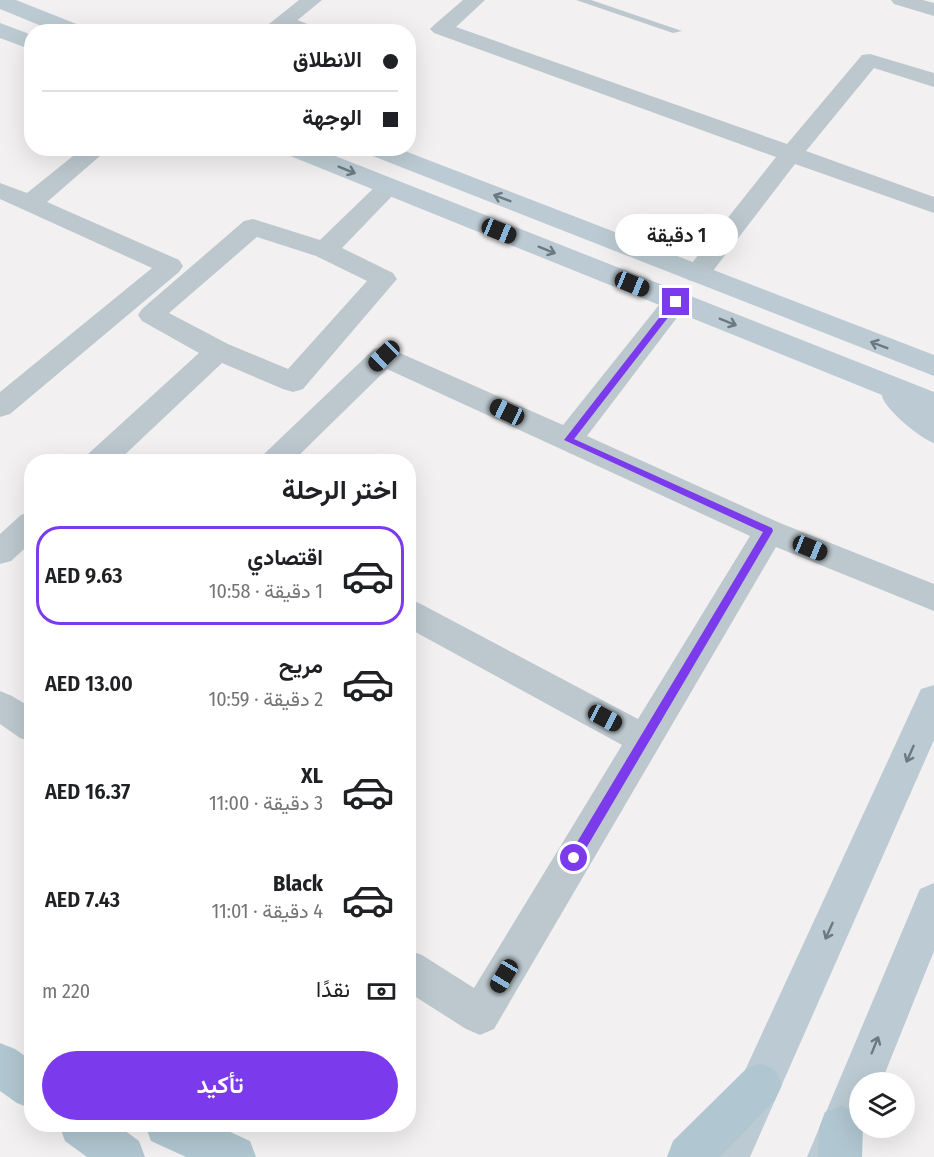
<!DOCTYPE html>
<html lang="ar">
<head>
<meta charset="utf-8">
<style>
	:root { --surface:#fff; --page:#f2f2f2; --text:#202124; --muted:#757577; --line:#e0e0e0; --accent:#7c3aed }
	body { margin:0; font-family:"Fira Sans Condensed",Vazirmatn,sans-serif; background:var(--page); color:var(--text); direction:rtl; height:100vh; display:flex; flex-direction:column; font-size:22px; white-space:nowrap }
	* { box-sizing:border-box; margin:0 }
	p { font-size:20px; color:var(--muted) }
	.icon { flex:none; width:33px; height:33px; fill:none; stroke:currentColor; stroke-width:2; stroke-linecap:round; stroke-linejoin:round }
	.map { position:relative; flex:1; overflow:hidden; direction:ltr }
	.panel { position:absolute; left:24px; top:454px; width:392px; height:678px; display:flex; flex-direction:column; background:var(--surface); border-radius:24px; box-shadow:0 6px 24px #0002; direction:rtl }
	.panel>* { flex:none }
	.top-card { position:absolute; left:24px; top:24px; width:392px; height:132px; border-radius:24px; box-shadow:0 6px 24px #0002; direction:rtl; display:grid; align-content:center; height:132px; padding:0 18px; background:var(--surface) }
	.tools { position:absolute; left:849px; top:1072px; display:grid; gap:12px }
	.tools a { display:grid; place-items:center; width:66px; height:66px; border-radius:50%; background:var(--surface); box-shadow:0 6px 24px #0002; font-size:30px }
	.end { position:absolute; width:27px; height:27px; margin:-14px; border:8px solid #7c3aed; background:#fff; box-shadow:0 0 0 3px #fff }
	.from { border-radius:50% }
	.bubble { position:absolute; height:42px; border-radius:21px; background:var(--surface); box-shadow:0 6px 24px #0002; font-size:20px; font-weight:600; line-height:42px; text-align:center; direction:rtl }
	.car { position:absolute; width:18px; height:36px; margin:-18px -9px; border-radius:8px; box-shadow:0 0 4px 2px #0007; background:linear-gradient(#222 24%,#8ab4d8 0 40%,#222 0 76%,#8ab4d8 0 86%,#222 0) }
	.top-card b { display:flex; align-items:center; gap:21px; height:57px; font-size:22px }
	.top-card b+b { border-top:2px solid var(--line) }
	.top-card i { width:15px; height:15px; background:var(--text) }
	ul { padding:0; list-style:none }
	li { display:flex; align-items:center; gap:18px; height:99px; margin:0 12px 9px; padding:0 6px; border:3px solid transparent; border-radius:24px }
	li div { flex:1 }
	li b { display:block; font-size:22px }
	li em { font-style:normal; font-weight:600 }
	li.current { border-color:var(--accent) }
	li>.icon { width:54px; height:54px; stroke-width:1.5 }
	h2 { padding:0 18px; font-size:27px; line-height:72px }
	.pay { display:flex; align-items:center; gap:15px; height:66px; padding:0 18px; font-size:22px }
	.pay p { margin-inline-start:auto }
	.button { display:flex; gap:12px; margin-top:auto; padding:12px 18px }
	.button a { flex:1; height:69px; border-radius:36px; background:var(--accent); color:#fff; font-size:24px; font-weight:600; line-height:69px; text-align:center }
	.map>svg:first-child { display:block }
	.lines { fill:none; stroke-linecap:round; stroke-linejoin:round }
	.lane { fill:#bcc8ce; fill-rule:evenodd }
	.street { fill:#bcc8ce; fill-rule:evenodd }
	.secondary { fill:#bccbd3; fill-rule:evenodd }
	.primary { fill:#b0c6d0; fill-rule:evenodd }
	.oneway { stroke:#6b7a82 }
	.route { fill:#7c3aed }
</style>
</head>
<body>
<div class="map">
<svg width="934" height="1157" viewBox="0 0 934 1157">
	<rect width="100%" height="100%" fill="#f3f0f1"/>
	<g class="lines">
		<g class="lane">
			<polygon points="576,0 591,0 682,31 673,33"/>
			<polygon points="282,17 290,17 327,32 311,32 282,21"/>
		</g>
		<g class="street">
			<polygon points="299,0 322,0 283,32 259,32"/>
			<polygon points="463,0 485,0 456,27 787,144 862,55 870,54 934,73 934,87 874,68 806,151 934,197 934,213 795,164 706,280 697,282 688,280 684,274 688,268 776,157 434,33 430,29 434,25"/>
			<polygon points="891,0 923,0 934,3 934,16 894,4"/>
			<polygon points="83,148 109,148 47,202 179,260 183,266 179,272 10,414 0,417 0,392 152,268 0,199 0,183 27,193"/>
			<path d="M388,180L396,182L400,187L396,192L342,248L393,273L397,279L303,389L293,392L283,389L222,363L117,462H83L88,454L199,353L142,321L138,315L142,309L244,221L253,219L320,240L380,182ZM257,237L316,256L367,281L288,369L228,344L169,313Z"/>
			<polygon points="676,292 685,295 689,301 685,307 587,436 780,523 934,584 934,611 776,547 494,1029 480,1035 466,1029 408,992 408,950 422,955 474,988 622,745 408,628 408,599 419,603 638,719 750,536 387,369 292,462 259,462 264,454 374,349 384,346 563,425 667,295"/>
			<polygon points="32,511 32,542 11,561 0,564 0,534 21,515"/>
			<polygon points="0,691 12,696 32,708 32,742 20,738 0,724"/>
		</g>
		<g class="secondary">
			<polygon points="0,0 16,0 84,27 87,32 56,32 0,9"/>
			<polygon points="0,23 32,35 32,50 0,38"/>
			<path d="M280,148H315L934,392V443C921,439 883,408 882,395L283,153Z"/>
			<polygon points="362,148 397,148 934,355 934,376 365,153"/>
			<polygon points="934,685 934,740 750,1157 705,1157 921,689"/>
			<polygon points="934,883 934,951 881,1083 860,1083 860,1128 863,1128 851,1157 807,1157 920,889"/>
		</g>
		<g class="primary">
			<polygon points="0,1043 15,1049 32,1061 32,1109 17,1103 0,1091"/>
			<polygon points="760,1063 775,1070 782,1085 775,1100 720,1157 667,1157 673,1141 745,1070"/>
			<polygon points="841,1106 857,1112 860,1128 863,1128 862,1157 818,1157 819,1128 825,1112"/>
			<polygon points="59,1125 117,1125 139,1141 145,1157 87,1157 65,1141"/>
			<polygon points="145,1125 215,1125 250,1141 256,1157 186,1157 151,1141"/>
		</g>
	</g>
	<defs><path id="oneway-shaft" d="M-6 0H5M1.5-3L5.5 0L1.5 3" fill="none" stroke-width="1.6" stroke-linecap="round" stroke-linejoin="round" transform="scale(1.5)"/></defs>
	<g class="oneway">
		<use href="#oneway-shaft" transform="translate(347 170) rotate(22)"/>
		<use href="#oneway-shaft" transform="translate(502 198) rotate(-159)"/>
		<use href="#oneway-shaft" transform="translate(547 250) rotate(22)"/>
		<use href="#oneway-shaft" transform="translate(728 322) rotate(22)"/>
		<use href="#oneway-shaft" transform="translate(879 345) rotate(-159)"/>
		<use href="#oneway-shaft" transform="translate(910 754) rotate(114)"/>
		<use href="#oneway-shaft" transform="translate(829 931) rotate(114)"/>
		<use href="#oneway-shaft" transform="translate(875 1045) rotate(-68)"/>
	</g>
	<polygon class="route" points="673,300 680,302 574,439 772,528 773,531 578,862 574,863 569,858 570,854 763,532 564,440"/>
</svg>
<div class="tools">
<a><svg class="icon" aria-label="layers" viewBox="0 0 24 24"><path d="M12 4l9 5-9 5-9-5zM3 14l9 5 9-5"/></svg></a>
</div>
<i class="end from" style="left:574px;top:858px"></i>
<i class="end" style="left:676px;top:302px"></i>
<div class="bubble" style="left:615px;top:214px;width:123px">1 دقيقة</div>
<i class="car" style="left:499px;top:231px;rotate:112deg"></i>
<i class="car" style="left:632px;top:284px;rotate:112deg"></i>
<i class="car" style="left:384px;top:356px;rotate:226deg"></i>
<i class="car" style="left:507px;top:412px;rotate:295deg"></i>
<i class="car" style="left:810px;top:548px;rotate:112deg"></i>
<i class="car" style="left:605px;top:718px;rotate:118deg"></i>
<i class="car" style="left:504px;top:976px;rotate:211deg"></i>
<div class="top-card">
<b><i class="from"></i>الانطلاق</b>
<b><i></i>الوجهة</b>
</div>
<section class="panel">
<h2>اختر الرحلة</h2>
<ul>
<li class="current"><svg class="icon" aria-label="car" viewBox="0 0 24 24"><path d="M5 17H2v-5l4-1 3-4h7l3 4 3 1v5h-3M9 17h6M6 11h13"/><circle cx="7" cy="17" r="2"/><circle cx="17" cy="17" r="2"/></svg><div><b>اقتصادي</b><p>1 دقيقة · 10:58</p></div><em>AED 9.63</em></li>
<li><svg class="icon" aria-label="car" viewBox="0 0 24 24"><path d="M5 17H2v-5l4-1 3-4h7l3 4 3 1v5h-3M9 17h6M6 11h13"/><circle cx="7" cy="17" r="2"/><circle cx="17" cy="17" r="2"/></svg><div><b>مريح</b><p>2 دقيقة · 10:59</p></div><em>AED 13.00</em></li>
<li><svg class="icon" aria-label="car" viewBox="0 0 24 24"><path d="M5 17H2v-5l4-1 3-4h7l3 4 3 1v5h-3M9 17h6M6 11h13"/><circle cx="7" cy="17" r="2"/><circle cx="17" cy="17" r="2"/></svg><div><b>XL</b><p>3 دقيقة · 11:00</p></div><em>AED 16.37</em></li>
<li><svg class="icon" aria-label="car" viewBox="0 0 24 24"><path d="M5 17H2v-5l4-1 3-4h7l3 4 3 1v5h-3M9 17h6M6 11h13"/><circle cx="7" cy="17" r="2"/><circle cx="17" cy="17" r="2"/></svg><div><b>Black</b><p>4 دقيقة · 11:01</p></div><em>AED 7.43</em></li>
</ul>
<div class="pay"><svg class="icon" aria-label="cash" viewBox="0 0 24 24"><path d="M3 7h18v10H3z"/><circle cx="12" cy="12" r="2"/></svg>نقدًا<p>220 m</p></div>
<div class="button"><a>تأكيد</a></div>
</section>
</div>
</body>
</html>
